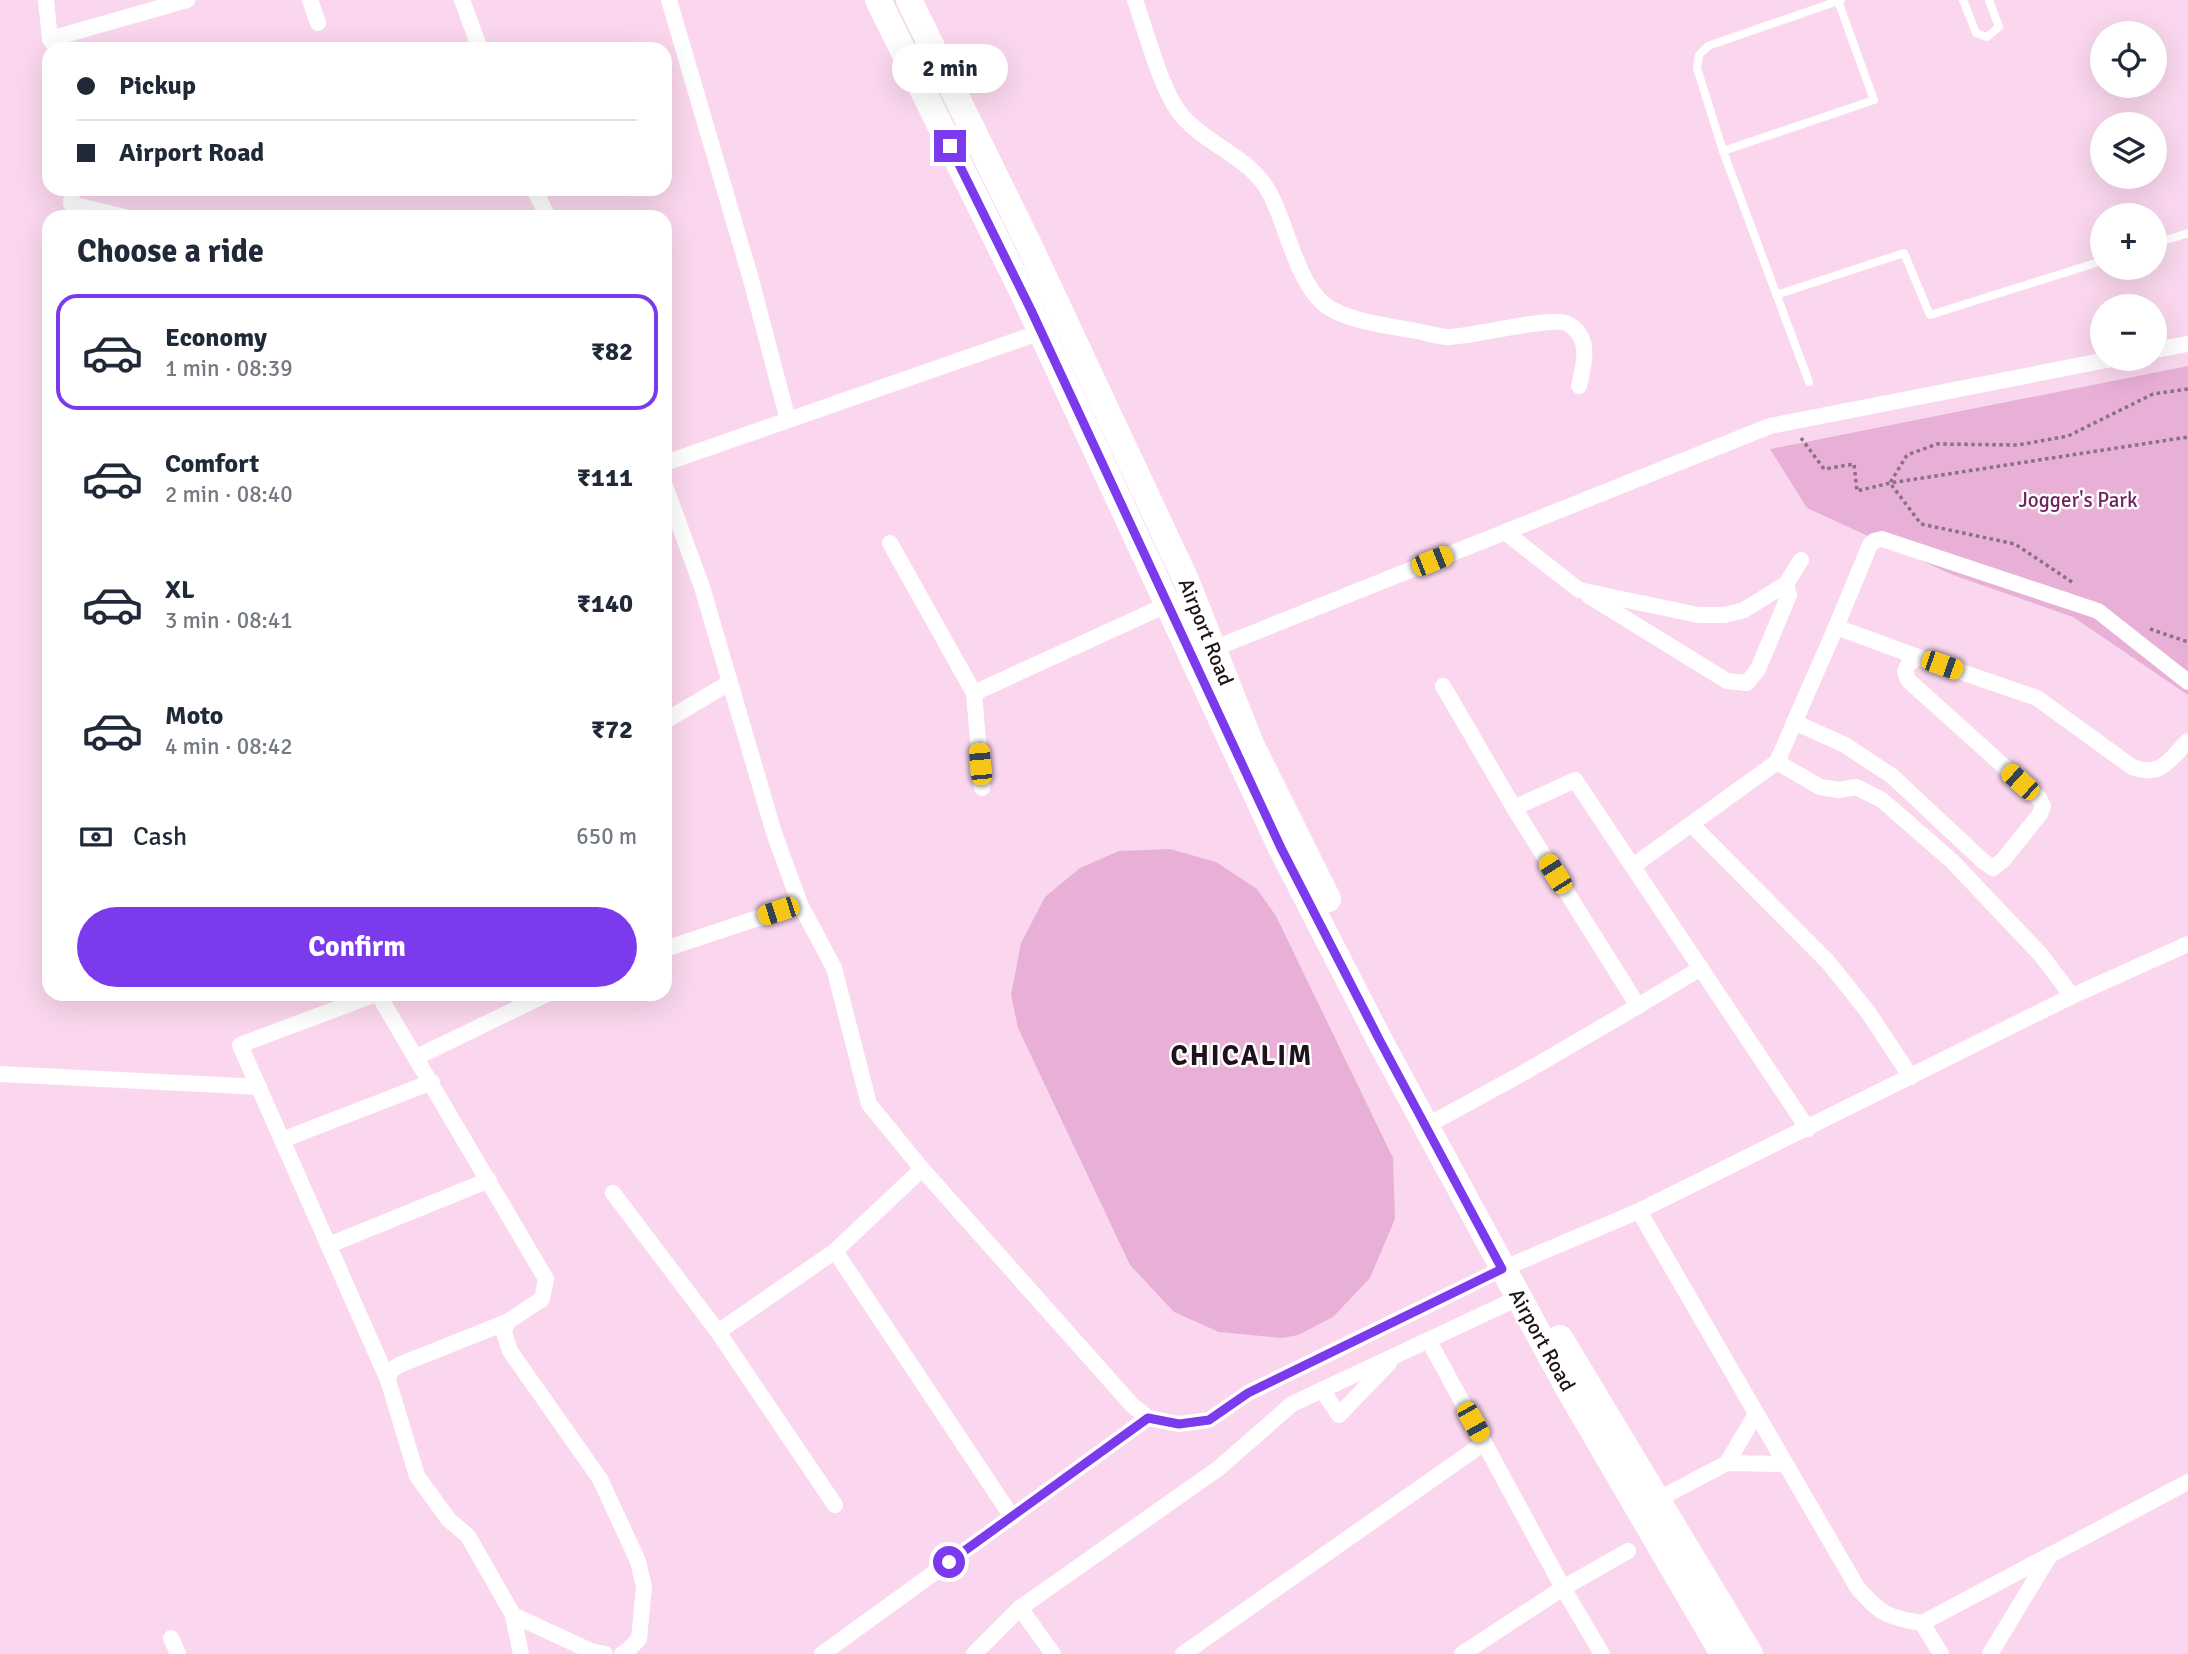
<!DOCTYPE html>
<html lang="en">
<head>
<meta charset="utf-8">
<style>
	:root { --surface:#fff; --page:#f2f2f3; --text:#1f2937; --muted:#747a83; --line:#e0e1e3; --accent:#7c3aed }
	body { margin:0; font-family:Signika,sans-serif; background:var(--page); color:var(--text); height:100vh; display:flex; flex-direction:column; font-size:26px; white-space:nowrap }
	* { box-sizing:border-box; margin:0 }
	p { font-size:23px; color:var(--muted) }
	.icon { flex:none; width:38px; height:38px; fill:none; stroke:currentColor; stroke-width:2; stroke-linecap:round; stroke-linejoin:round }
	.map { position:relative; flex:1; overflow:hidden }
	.side { position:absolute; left:42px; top:210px; width:630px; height:791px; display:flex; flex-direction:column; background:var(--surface); border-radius:21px; box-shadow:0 7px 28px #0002 }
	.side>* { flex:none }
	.top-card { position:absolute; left:42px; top:42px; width:630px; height:154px; border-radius:21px; box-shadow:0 7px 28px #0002; display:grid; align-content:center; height:154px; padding:0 35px; background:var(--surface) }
	.tools { position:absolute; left:2090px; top:21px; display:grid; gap:14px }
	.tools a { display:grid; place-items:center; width:77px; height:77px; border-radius:50%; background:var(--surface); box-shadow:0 7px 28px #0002; font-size:35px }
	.end { position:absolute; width:32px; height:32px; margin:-16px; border:9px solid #7c3aed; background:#fff; box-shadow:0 0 0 4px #fff }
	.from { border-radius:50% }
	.bubble { position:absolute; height:49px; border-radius:24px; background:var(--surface); box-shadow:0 7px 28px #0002; font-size:23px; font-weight:700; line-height:49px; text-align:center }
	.car { position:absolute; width:21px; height:42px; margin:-21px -10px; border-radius:9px; box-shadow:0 0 5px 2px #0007; background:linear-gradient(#f5c518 24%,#345 0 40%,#f5c518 0 76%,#345 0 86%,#f5c518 0) }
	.top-card b { display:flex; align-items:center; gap:24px; height:66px; font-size:26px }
	.top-card b+b { border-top:2px solid var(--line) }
	.top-card i { width:18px; height:18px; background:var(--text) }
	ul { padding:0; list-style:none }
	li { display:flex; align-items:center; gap:21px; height:116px; margin:0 14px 10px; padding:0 21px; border:4px solid transparent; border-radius:21px }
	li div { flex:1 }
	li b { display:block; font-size:26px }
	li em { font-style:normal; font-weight:700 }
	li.on { border-color:var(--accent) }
	li>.icon { width:63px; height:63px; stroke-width:1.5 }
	h2 { padding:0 35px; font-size:32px; line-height:84px }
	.pay { display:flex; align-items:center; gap:18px; height:77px; padding:0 35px; font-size:26px }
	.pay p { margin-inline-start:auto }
	.action { display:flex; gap:14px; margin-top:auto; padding:14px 35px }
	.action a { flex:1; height:80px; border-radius:42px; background:var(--accent); color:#fff; font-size:28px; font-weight:700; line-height:80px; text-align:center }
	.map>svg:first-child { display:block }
	.green { fill:#e8b0d7 }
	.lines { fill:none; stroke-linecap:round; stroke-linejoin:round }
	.path { stroke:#887180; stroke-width:3.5; stroke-dasharray:3.5 3.5; stroke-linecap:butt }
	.service { stroke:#fff; stroke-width:8 }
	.minor { stroke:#fff; stroke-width:16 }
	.trunk { stroke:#fff; stroke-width:26 }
	.route { stroke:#7c3aed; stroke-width:9 }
	.labels { text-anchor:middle; stroke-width:5; stroke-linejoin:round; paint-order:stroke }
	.park-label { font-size:21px; fill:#6d245c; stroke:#fff }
	.street-label { font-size:21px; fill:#1f131b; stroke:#fff }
	.district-label { font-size:28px; font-weight:bold; letter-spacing:2px; fill:#1f131b; stroke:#fff }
</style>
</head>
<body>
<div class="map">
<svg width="2188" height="1654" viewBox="0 0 2188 1654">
	<rect width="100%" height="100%" fill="#fad7ee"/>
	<g class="green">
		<polygon points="2188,366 2188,695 2073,617 1953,575 1807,508 1770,449"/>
		<polygon points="1170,849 1216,862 1257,889 1276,916 1393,1158 1395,1219 1370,1278 1333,1317 1298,1335 1282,1338 1219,1332 1174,1312 1130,1265 1018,1028 1011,995 1021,943 1045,897 1080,868 1119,851"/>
	</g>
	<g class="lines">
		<g class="path">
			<polyline points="1801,438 1824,469 1854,464 1857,491 1890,483 2188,437"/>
			<polyline points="2072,582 2015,544 1921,524 1890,483 1907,455 1937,444 2018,445 2068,436 2153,394 2188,389"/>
			<polyline points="2150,629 2188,642"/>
		</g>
		<g class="service">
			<polyline points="1963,0 1976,33 1987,37 1999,27 1989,0"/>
			<polyline points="1723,151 1874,100 1838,1"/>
			<polyline points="2154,244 2188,233"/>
			<polyline points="1776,295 1904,253 1930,315 2102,261"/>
			<polyline points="1809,382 1723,151 1697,68 1699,55 1708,46 1841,0"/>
		</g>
		<g class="minor">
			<polyline points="46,0 50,39 58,49"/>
			<polyline points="310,0 318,23"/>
			<polyline points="462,0 480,49"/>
			<polyline points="669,0 750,276 788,420"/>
			<path d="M1135,0C1146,31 1162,94 1183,117C1207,144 1243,155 1264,184C1288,218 1295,293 1335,311C1360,323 1390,326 1417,331C1427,333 1438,337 1448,337C1472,337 1554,315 1568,324C1592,337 1584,364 1579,386"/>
			<polyline points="50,39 187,0"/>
			<polyline points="72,189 71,204 125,217"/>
			<polyline points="534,189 548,217"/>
			<polyline points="2154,350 2188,344"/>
			<polyline points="665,463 1041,332"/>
			<polyline points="665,486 702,587 774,833 800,904 834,968 869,1104 922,1169 1132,1405 1148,1418 1179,1424 1209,1420 1248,1393 1502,1269 1639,1211 2072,996 2188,944"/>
			<polyline points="1505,532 1579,590 1698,615 1725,615 1744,610 1786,584 1801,560"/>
			<polyline points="890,543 974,693 982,788"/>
			<polyline points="1589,596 1727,681 1747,683 1758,669 1789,595 1786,584"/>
			<polyline points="1836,627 1870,545 1874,541 1882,539 2098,611 2188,682"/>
			<polyline points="1213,649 1770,426 2112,359"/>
			<polyline points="1443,686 1514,808 1575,780 1808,1129"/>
			<polyline points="974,693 1173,602"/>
			<polyline points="665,721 729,683"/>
			<path d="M1794,722L1845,745L1892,776L1984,862L1993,868L2003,860L2040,814L2043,806L2039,798L1908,680L1905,671L1909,663L1918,657L2037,698L2132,767C2161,778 2169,760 2188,741"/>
			<polyline points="1777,762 1820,787 1839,790 1856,787 1882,800 1952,861 2041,955 2072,996"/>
			<polyline points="1514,808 1638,1006 1701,968"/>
			<polyline points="1691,824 1828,962 1868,1012 1911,1077"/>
			<polyline points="1633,866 1777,762 1836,627 1918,657"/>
			<polyline points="665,949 800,904"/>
			<polyline points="376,994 240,1045 388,1380"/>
			<polyline points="378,994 546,1279 542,1299 507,1322 504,1333 510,1351 600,1479 638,1561 644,1587 639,1639 626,1652 622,1654"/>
			<polyline points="417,1057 547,994"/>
			<polyline points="0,1074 259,1087"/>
			<polyline points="1439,1119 1523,1073 1638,1006"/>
			<polyline points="282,1140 432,1082"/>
			<polyline points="613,1193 718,1332"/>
			<path d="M1639,1211L1857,1587C1879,1613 1888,1618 1922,1623L2188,1482"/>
			<polyline points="329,1245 489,1180"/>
			<polyline points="835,1251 1012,1517"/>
			<polyline points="507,1322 399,1365 390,1371 388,1380 417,1476 449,1520 468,1536 513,1615 521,1654"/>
			<polyline points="1429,1341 1563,1588 1602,1654"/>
			<polyline points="1322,1390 1339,1415 1389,1363"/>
			<polyline points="1727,1463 1756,1414"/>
			<polyline points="1657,1500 1727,1463 1785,1464"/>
			<polyline points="835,1505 718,1332 835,1251 922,1169"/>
			<polyline points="1020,1608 1053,1654"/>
			<polyline points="513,1615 593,1652 605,1654"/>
			<polyline points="1922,1623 1941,1654"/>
			<polyline points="171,1638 178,1654"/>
			<polyline points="822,1654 1148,1418"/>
			<polyline points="974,1654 1020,1608 1219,1468 1292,1404 1518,1298"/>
			<polyline points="1183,1654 1484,1443"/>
			<polyline points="1462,1654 1563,1588 1628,1551"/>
			<polyline points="1990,1654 2050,1555"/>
		</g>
		<g class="trunk">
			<polyline points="878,0 1021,289 1281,848 1380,1041 1569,1390 1723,1654"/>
			<polyline points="909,0 1031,249 1186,580 1251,744 1328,899"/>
			<polyline points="1560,1338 1750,1654"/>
		</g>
	</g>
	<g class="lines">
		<polyline class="route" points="949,1562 1148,1418 1179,1424 1209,1420 1248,1393 1502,1269 1380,1041 1281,848 1031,310 950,146"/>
	</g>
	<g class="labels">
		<g class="park-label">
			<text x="2078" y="507">Jogger's Park</text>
		</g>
		<g class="street-label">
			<text transform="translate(1206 632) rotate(68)" y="7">Airport Road</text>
			<text transform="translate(1542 1340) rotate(61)" y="7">Airport Road</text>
		</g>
		<g class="district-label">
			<text x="1242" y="1065">CHICALIM</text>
		</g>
	</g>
</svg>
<div class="tools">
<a><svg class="icon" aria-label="locate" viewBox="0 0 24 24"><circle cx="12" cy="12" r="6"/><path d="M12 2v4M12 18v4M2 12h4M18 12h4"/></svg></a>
<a><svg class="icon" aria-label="layers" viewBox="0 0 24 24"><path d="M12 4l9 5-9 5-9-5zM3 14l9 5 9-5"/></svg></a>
<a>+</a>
<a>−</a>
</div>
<i class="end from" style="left:949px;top:1562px"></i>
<i class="end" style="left:950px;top:146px"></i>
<div class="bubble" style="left:892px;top:44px;width:116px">2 min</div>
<i class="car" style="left:1432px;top:561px;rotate:68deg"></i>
<i class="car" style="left:1942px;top:665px;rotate:109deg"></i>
<i class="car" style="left:980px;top:764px;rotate:355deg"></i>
<i class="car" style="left:2020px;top:782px;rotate:312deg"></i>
<i class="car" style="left:1555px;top:874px;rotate:328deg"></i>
<i class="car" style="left:778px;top:911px;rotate:252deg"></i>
<i class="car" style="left:1473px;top:1422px;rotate:151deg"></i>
<div class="top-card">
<b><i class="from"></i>Pickup</b>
<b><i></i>Airport Road</b>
</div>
<section class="side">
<h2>Choose a ride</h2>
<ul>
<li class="on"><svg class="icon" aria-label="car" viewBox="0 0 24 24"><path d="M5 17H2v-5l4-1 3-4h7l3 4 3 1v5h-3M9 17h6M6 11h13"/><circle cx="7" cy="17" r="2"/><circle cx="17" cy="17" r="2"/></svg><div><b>Economy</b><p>1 min · 08:39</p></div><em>₹82</em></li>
<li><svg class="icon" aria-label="car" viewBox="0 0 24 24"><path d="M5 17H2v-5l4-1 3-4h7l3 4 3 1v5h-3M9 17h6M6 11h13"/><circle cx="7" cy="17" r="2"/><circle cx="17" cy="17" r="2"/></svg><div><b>Comfort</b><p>2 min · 08:40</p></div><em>₹111</em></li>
<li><svg class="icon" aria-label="car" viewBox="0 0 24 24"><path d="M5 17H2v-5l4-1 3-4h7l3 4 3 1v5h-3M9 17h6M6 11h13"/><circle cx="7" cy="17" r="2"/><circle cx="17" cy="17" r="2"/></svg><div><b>XL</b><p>3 min · 08:41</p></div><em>₹140</em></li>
<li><svg class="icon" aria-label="car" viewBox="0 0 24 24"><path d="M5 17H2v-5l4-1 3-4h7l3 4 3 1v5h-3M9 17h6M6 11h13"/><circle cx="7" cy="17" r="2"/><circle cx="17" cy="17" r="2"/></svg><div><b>Moto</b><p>4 min · 08:42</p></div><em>₹72</em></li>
</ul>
<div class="pay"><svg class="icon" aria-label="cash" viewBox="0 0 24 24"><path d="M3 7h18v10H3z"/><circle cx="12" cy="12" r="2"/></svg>Cash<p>650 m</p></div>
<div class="action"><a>Confirm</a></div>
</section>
</div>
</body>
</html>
